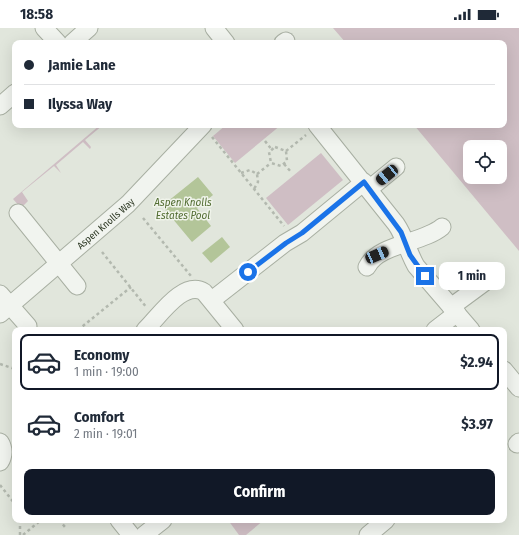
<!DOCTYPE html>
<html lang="en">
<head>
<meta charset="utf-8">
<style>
	:root { --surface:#fff; --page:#f6f6f7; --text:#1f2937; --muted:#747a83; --line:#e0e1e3; --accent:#111827 }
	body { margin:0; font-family:"Fira Sans Condensed",sans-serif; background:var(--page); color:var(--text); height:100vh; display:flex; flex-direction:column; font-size:15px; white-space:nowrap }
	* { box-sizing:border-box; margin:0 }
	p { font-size:13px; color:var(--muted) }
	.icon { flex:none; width:22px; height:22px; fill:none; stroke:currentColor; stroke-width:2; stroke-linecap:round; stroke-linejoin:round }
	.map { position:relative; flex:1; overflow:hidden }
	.side { position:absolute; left:12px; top:299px; width:495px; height:196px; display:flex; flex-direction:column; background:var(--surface); border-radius:8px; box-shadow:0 4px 16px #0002 }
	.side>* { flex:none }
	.banner { position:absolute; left:12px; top:12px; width:495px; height:88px; border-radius:8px; box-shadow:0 4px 16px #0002; display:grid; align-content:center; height:88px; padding:0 12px; background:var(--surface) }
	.buttons { position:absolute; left:463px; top:112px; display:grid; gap:8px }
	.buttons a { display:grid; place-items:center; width:44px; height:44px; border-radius:8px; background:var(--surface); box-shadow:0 4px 16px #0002; font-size:20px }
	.end { position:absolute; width:18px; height:18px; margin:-9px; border:5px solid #1a73e8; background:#fff; box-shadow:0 0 0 2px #fff }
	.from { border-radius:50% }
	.bubble { position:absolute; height:28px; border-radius:8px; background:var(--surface); box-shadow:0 4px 16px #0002; font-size:13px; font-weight:700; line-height:28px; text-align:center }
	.car { position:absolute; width:12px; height:24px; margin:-12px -6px; border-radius:5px; box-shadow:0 0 3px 1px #0007; background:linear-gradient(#222 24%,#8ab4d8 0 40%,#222 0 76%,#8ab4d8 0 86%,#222 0) }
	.banner b { display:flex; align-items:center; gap:14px; height:38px; font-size:15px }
	.banner b+b { border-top:1px solid var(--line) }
	.banner i { width:10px; height:10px; background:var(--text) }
	ul { padding:7px 0 0; list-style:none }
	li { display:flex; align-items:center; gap:12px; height:56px; margin:0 8px 6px; padding:0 4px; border:2px solid transparent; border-radius:8px }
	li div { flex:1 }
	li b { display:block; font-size:15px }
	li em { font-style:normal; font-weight:700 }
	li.current { border-color:var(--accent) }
	li>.icon { width:36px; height:36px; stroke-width:1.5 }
	.button { display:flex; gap:8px; margin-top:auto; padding:8px 12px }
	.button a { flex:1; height:46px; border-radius:8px; background:var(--accent); color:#fff; font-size:16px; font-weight:700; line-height:46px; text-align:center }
	.status { display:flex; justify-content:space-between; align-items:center; height:28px; padding:0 20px; background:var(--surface); direction:ltr }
	.status svg { height:11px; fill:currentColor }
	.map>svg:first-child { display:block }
	.green { fill:#cfbec4; fill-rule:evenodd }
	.water { fill:#b3c599 }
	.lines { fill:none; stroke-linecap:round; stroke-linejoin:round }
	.minor-casing { stroke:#a8afa2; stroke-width:19 }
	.path { stroke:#b3b9af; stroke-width:2.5; stroke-dasharray:3 3; stroke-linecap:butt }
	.minor { stroke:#f1f4ef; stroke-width:17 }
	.route { stroke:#1a73e8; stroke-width:5 }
	.labels { text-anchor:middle; stroke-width:3; stroke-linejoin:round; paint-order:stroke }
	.street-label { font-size:10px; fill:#303b27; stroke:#f0f4eb }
	.water-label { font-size:11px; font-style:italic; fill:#536d33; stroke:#f0f4eb }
</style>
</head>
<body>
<div class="status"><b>18:58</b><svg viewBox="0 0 49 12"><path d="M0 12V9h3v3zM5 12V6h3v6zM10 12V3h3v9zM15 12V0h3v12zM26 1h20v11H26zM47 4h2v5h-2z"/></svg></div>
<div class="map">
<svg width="519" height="507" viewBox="0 0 519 507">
	<rect width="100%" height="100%" fill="#e1e6dc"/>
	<g class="green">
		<path d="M333,0H519V223L414,97H504V15H346ZM470,119H500V149H470Z"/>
		<polygon points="100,97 103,97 85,112 91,119 90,121 83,114 56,137 61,145 54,138 22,164 28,173 21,180 13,171"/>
		<polygon points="226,97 281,97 235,135 213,108"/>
		<polygon points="321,125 343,152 288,197 266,170"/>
		<polygon points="228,492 264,492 246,507 239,507"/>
	</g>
	<g class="water">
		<polygon points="198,149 213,167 197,180 211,198 192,214 162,178"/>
		<polygon points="222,209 230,219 211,235 202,225"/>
	</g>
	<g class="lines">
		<defs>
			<g id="minor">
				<polyline points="44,0 58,15"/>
				<polyline points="214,0 226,15"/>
				<polyline points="72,15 89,0"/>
				<polyline points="283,15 286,13"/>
				<polyline points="0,78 15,65"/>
				<path d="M317,97L396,196C405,209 408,224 416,238L471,302"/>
				<polyline points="369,161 396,139"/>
				<polyline points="18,185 77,258"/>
				<path d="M367,239C378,216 423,215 442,199"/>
				<polyline points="0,266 28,298"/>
				<polyline points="212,272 285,215 302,205 364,154"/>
				<polyline points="451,279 489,251"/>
				<path id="s1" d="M0,286L128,176L203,97"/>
				<path d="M145,302C158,290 183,251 204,264L235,302"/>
				<polyline points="435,302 457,285"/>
				<polyline points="504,342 519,360"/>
				<path d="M0,414C4,420 4,428 0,434"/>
				<polyline points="517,416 519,414"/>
				<polyline points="119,492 131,507"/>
				<polyline points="144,507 163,492"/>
				<polyline points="368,507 386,492"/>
			</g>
		</defs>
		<use href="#minor" class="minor-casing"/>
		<g class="path">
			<polyline points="212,109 284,198"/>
			<polyline points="265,113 272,122"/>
			<polygon points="275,119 286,123 287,133 281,138 271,135 269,124"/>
			<polyline points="286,123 306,107"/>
			<polyline points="284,136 292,145"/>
			<polyline points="241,145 250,142 257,146 258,154 254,161"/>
			<polyline points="257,146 271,135"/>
			<polyline points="143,190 191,248"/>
			<polyline points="102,224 147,280"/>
			<polyline points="78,302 131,259"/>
			<polyline points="0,336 15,341"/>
			<polyline points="0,457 15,476"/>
			<polyline points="20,492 20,507"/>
			<polyline points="59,492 65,499"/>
			<polyline points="236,492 238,495"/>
			<polyline points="23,507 41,492"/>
		</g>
		<use href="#minor" class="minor"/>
	</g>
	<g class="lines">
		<polyline class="route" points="248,244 286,215 302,205 364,154 401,204 410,227 425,248"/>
	</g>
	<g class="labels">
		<g class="street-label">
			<text dy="4" stroke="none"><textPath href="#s1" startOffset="139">Aspen Knolls Way</textPath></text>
		</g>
		<g class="water-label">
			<text x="183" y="178">Aspen Knolls<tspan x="183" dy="13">Estates Pool</tspan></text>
		</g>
	</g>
</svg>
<div class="buttons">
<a><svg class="icon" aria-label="locate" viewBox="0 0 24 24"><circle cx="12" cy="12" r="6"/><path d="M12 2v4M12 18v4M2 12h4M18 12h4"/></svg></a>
</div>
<i class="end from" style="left:248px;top:244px"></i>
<i class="end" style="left:425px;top:248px"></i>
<div class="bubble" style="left:439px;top:234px;width:66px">1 min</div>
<i class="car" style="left:387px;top:147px;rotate:231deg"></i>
<i class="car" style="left:377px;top:227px;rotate:67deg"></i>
<div class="banner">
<b><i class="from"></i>Jamie Lane</b>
<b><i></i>Ilyssa Way</b>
</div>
<section class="side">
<ul>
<li class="current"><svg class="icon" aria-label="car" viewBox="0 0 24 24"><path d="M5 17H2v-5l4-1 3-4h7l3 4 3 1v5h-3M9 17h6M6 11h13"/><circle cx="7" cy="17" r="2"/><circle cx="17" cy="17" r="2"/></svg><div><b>Economy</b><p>1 min · 19:00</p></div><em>$2.94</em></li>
<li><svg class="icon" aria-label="car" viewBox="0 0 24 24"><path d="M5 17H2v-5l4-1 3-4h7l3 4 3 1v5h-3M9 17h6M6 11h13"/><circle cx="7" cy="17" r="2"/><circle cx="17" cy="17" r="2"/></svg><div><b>Comfort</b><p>2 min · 19:01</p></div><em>$3.97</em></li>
</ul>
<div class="button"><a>Confirm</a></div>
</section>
</div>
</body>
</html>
